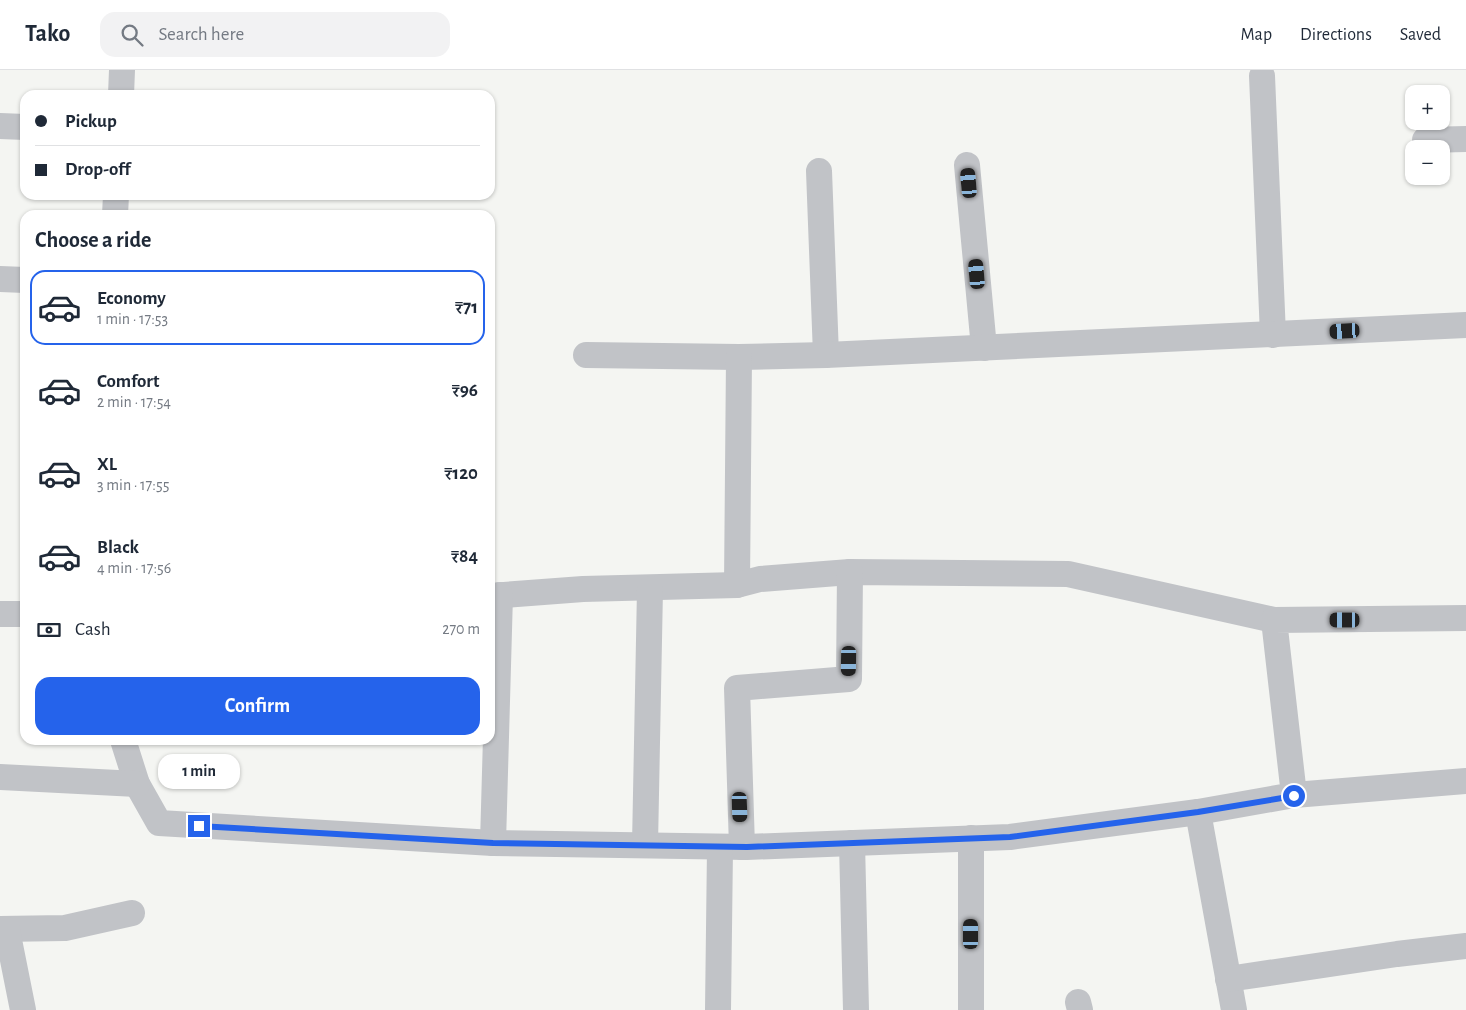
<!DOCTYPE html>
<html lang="en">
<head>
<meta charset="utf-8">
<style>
	:root { --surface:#fff; --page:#f2f2f3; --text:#1f2937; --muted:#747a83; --line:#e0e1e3; --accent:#2563eb }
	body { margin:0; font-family:"Alegreya Sans",sans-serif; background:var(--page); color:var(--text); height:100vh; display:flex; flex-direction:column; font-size:19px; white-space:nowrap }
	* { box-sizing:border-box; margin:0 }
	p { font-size:16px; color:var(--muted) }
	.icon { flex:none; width:28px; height:28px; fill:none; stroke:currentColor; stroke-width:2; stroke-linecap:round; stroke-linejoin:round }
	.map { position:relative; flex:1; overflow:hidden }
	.sheet { position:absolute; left:20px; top:140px; width:475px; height:535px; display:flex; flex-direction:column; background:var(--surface); border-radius:15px; box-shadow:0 1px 4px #0004 }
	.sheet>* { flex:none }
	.guide { position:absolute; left:20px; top:20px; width:475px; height:110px; border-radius:15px; box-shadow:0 1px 4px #0004; display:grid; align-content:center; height:110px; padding:0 15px; background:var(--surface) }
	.buttons { position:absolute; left:1405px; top:15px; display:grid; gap:10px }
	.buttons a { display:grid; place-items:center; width:45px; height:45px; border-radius:10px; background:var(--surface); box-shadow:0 1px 4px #0004; font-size:25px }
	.end { position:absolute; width:22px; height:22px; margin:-11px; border:6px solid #2563eb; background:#fff; box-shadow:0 0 0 2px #fff }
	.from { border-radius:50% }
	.bubble { position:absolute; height:35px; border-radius:15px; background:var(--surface); box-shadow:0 1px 4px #0004; font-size:16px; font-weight:600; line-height:35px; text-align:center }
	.car { position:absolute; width:15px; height:30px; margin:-15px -8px; border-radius:6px; box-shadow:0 0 4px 1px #0007; background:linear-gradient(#222 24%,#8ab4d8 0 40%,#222 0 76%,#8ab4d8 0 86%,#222 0) }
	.guide b { display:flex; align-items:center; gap:18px; height:48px; font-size:19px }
	.guide b+b { border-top:1px solid var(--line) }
	.guide i { width:12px; height:12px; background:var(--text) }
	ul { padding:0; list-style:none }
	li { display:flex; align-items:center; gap:15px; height:75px; margin:0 10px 8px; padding:0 5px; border:2px solid transparent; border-radius:15px }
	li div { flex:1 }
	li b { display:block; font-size:19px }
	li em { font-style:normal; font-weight:600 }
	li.on { border-color:var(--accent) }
	li>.icon { width:45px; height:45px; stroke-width:1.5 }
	h2 { padding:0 15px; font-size:22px; line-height:60px }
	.pay { display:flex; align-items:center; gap:12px; height:55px; padding:0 15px; font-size:19px }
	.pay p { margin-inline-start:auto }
	.button { display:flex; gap:10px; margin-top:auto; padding:10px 15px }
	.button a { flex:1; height:58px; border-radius:15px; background:var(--accent); color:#fff; font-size:20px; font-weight:600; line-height:58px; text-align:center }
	header { display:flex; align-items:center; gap:30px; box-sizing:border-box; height:70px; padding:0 25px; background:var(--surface); border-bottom:1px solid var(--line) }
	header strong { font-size:24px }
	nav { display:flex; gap:28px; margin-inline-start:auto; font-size:18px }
	.search { width:350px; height:45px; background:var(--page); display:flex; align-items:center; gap:12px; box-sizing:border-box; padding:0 18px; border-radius:15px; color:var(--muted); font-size:19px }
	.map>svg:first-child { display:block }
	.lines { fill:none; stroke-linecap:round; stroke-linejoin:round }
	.minor { stroke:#c1c3c7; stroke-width:26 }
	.route { stroke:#2563eb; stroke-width:6 }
</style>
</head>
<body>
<header>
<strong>Tako</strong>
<div class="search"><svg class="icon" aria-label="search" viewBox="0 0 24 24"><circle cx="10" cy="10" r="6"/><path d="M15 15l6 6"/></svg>Search here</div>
<nav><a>Map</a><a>Directions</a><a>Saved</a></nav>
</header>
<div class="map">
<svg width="1466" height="940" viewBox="0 0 1466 940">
	<rect width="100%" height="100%" fill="#f4f5f2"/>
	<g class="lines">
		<g class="minor">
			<polyline points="1262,6 1273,265"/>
			<polyline points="121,25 122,0"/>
			<polyline points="0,56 25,57"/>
			<polyline points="1425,70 1466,69"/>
			<polyline points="967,95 984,278"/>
			<polyline points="819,101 826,285"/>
			<polyline points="115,145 116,125"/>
			<polyline points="0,209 25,210"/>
			<polyline points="586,285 739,287 826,285 1466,255"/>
			<polyline points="737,515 739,287"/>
			<polyline points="490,526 583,519 737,515 760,509 850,502 1068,504 1274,550"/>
			<polyline points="0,544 25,544"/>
			<polyline points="123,670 137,714 159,753 493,773 747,777 1010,767 1198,742 1294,725 1274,550 1466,548"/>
			<polyline points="0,707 137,714"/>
			<polyline points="1294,725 1466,711"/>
			<polyline points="1198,742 1234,940"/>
			<polyline points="493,773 500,525"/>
			<polyline points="852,773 856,940"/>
			<polyline points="645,775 650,519"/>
			<polyline points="742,777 737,618 849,609 850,502"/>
			<polyline points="0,859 65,858 132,843"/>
			<polyline points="7,860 23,940"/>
			<polyline points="1228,909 1397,884 1466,876"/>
			<polyline points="1078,932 1080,940"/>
			<polyline points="718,940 720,778"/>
			<polyline points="971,940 971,768"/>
		</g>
	</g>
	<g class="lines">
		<polyline class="route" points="199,756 493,773 747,777 1010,767 1198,742 1294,726"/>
	</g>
</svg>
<div class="buttons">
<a>+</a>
<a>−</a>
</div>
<i class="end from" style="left:1294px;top:726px"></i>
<i class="end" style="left:199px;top:756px"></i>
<div class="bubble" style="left:158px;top:684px;width:82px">1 min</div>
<i class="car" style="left:969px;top:113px;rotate:355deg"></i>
<i class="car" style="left:977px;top:204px;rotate:355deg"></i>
<i class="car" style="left:1345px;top:261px;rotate:267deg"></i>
<i class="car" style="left:1345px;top:550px;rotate:270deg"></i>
<i class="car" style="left:849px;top:591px;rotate:181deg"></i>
<i class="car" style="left:740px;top:737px;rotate:178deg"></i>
<i class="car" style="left:971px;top:864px;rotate:0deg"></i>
<div class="guide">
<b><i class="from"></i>Pickup</b>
<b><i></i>Drop-off</b>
</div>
<section class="sheet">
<h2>Choose a ride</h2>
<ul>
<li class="on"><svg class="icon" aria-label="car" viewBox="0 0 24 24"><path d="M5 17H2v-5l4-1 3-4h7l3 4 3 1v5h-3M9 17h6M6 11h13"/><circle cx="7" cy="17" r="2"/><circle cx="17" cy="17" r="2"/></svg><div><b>Economy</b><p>1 min · 17:53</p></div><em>₹71</em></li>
<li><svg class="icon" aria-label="car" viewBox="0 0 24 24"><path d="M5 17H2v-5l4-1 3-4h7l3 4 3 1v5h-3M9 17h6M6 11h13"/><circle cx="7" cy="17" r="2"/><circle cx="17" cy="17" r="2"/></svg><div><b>Comfort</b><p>2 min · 17:54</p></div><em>₹96</em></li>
<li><svg class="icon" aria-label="car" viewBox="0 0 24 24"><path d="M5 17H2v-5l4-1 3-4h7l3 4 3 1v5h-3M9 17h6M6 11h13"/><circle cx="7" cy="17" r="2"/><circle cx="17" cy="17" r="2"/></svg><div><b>XL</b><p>3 min · 17:55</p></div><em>₹120</em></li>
<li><svg class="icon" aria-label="car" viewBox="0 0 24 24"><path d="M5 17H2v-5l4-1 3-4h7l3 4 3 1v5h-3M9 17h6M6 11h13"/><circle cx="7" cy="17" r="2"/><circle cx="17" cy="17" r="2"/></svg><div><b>Black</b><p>4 min · 17:56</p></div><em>₹84</em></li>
</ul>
<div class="pay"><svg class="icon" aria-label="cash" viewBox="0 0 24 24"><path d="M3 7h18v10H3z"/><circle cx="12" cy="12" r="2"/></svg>Cash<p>270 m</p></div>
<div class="button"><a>Confirm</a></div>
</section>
</div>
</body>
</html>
